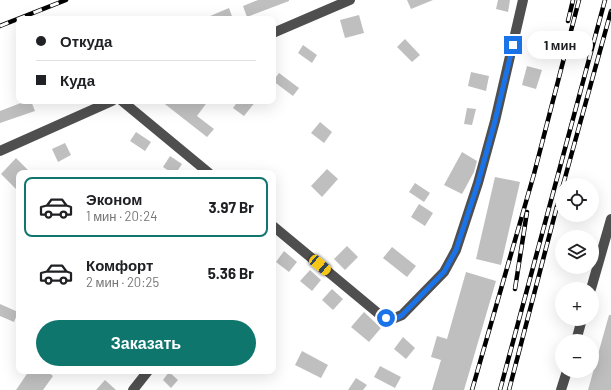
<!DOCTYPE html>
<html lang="ru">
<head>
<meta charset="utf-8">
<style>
	:root { --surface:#fff; --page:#f2f2f2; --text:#202124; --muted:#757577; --line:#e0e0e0; --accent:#0f766e }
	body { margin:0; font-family:Barlow,sans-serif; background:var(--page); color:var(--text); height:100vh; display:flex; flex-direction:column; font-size:15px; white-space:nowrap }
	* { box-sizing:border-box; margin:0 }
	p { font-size:13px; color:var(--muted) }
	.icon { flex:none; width:22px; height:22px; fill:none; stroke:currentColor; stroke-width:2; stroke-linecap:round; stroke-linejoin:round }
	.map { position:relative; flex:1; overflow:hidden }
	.panel { position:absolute; left:16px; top:170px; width:260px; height:204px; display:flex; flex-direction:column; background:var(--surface); border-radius:8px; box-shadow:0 4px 16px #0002 }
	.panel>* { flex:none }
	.top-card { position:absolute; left:16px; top:16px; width:260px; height:88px; border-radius:8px; box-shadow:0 4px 16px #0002; display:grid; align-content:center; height:88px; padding:0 20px; background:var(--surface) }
	.tools { position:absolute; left:555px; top:178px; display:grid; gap:8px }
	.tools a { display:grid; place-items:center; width:44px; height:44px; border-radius:50%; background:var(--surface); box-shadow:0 4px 16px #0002; font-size:20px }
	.end { position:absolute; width:18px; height:18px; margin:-9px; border:5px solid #1a73e8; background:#fff; box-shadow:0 0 0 2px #fff }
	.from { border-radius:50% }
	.bubble { position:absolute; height:28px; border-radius:14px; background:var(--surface); box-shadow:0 4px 16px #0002; font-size:13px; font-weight:700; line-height:28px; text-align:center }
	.car { position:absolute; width:12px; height:24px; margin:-12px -6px; border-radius:5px; box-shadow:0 0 3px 1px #0007; background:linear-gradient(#f5c518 24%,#345 0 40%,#f5c518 0 76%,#345 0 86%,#f5c518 0) }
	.top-card b { display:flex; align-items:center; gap:14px; height:38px; font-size:15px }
	.top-card b+b { border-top:1px solid var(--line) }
	.top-card i { width:10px; height:10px; background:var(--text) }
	ul { padding:7px 0 0; list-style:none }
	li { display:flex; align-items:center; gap:12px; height:60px; margin:0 8px 6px; padding:0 12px; border:2px solid transparent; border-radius:8px }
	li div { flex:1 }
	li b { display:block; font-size:15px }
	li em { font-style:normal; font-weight:700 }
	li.current { border-color:var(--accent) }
	li>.icon { width:36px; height:36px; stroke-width:1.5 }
	.cta { display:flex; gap:8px; margin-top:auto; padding:8px 20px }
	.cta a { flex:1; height:46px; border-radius:24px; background:var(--accent); color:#fff; font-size:16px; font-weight:700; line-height:46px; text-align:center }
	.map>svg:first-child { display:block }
	.building { fill:#bfbfbf }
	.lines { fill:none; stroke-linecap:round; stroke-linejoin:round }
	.minor { stroke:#4f4f4f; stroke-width:10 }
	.rail-casing { stroke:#000; stroke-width:4.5 }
	.rail { stroke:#fff; stroke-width:3; stroke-dasharray:9; stroke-linecap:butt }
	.route { stroke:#1a73e8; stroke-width:5 }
</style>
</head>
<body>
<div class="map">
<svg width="611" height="390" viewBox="0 0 611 390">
	<rect width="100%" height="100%" fill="#fff"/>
	<g class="building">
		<polygon points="258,0 289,0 289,1 247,17 243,6"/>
		<polygon points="407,0 433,0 411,9"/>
		<polygon points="498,0 510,0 508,12 496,9"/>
		<polygon points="229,8 233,19 203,19"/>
		<polygon points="359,15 364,33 345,38 340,20"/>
		<polygon points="405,39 420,55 412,62 397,47"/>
		<polygon points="303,45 317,55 312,63 298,53"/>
		<polygon points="527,66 542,70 536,89 522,85"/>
		<polygon points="471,72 489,76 486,91 468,86"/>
		<polygon points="279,73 299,88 293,96 273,81"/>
		<polygon points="26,101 31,101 35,111 0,123 0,111"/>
		<polygon points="161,101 208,101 197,116 214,129 207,137"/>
		<polygon points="238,101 256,101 244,116 233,108"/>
		<polygon points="467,108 476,109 472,125 464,124"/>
		<polygon points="320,122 332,132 324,143 311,133"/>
		<polygon points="136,132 151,142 145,151 130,141"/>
		<polygon points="65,143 71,155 58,162 52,149"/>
		<polygon points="462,152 477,161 474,172 462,194 444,185"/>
		<polygon points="170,156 182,164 176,173 172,173 163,167"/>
		<polygon points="16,158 31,173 19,173 19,192 1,174"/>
		<polygon points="327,169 338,179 322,197 311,186"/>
		<polygon points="495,177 520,182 501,265 476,259"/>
		<polygon points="415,183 430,193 424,202 409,192"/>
		<polygon points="419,204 433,213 425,226 411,217"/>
		<polygon points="347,246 358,257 345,270 334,259"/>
		<polygon points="392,247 416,266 407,277 383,258"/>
		<polygon points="284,251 297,262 289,272 276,262"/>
		<polygon points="310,270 321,280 312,291 300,281"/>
		<polygon points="466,272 496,281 464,390 432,390 441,360 431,357 437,336 447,339"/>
		<polygon points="332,289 343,299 333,310 322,300"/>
		<polygon points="0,304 18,312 14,322 0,316"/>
		<polygon points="364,312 381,328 369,342 351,327"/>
		<polygon points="609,315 611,315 611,390 588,390"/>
		<polygon points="403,337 415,348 406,359 394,349"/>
		<polygon points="302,351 328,365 321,378 295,365"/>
		<polygon points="380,366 401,377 395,388 374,377"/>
		<polygon points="29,371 47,371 53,376 43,390 16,390"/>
		<polygon points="169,372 178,380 171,388 163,380"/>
		<polygon points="356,378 367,385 363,390 348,390"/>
		<polygon points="105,380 116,390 96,390"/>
	</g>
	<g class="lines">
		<g class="minor">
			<polyline points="273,33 350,0"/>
			<polyline points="122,101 209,173"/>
			<polyline points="0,151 112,101"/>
			<polyline points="273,226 379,314 392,319 402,315 444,272 456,250 478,183 495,121 523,0"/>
			<polyline points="591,289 611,219"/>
			<polyline points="576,341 582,319"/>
			<polyline points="133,390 148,371"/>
			<polyline points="561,390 567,371"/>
		</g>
		<defs>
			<g id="rail">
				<polyline points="568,21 573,0"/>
				<polyline points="0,26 66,0"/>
				<polyline points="563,185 611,11"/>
				<polyline points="515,289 527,212"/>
				<polyline points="472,390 534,174 579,0"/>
				<polyline points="500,390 605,0"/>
				<polyline points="509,390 562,187"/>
			</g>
		</defs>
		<use href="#rail" class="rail-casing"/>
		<use href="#rail" class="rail"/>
	</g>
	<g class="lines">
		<polyline class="route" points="386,318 397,318 402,315 444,272 456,250 478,183 495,121 513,45"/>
	</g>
</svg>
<div class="tools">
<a><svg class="icon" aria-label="locate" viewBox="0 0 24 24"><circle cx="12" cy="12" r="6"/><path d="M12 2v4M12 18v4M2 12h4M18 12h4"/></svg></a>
<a><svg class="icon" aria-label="layers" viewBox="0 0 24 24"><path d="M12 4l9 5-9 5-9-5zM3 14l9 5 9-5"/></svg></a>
<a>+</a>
<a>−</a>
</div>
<i class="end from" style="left:386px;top:318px"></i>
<i class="end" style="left:513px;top:45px"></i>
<div class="bubble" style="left:527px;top:31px;width:66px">1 мин</div>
<i class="car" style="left:320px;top:265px;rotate:130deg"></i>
<div class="top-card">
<b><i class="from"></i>Откуда</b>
<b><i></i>Куда</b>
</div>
<section class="panel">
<ul>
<li class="current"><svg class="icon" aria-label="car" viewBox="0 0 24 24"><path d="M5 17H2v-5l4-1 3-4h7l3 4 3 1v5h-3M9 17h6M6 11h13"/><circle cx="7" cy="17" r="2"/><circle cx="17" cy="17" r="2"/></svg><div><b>Эконом</b><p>1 мин · 20:24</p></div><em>3.97 Br</em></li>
<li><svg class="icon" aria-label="car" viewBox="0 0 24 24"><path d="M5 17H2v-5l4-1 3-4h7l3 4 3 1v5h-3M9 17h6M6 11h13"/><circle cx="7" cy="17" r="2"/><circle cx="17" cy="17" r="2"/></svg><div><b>Комфорт</b><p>2 мин · 20:25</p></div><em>5.36 Br</em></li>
</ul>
<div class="cta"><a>Заказать</a></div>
</section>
</div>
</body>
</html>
